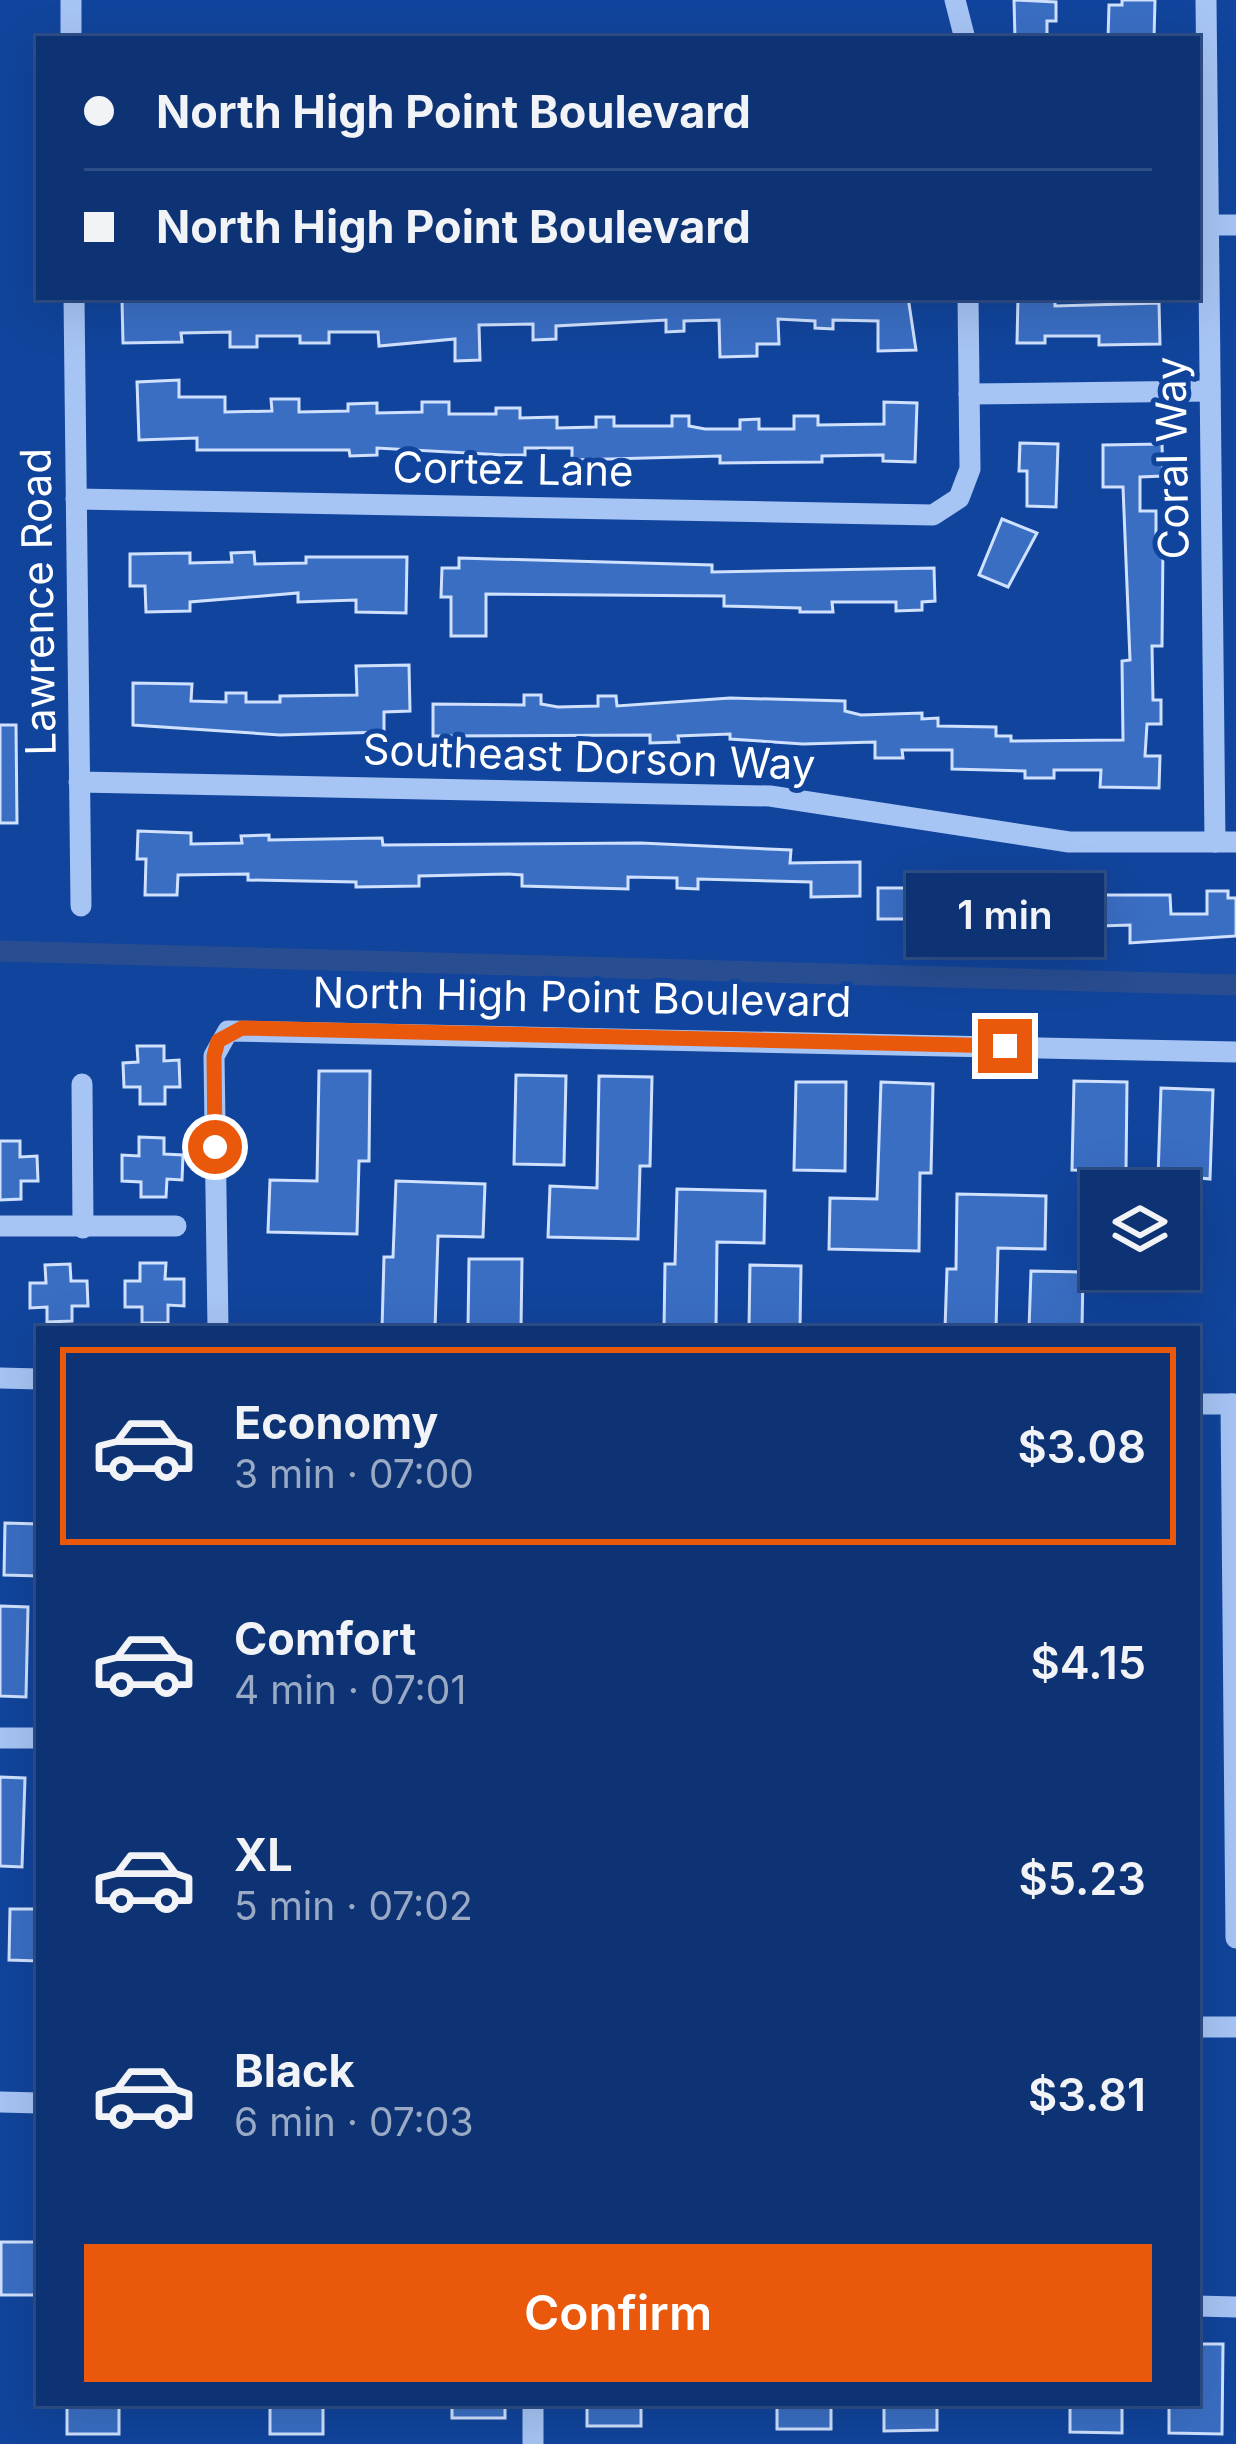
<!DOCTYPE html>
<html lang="en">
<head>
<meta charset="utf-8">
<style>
	:root { --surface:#0d3375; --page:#1b3f7d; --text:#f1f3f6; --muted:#9aaac5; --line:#2d4e87; --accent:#ea580c }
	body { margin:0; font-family:Inter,sans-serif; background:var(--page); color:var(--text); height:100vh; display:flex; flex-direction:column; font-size:45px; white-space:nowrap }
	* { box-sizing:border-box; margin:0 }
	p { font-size:39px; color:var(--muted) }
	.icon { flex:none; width:66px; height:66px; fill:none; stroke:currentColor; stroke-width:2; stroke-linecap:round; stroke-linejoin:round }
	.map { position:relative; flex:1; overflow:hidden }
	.panel { position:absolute; left:36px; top:1326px; width:1164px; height:1080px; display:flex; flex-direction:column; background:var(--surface); border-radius:0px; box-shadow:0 12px 48px #0002,0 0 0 3px var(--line) }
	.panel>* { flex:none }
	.top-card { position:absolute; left:36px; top:36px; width:1164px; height:264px; border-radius:0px; box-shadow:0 12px 48px #0002,0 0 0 3px var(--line); display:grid; align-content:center; height:264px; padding:0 48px; background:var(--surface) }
	.buttons { position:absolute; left:1080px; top:1170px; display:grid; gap:24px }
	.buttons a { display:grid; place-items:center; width:120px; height:120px; border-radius:0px; background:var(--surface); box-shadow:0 12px 48px #0002,0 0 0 3px var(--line); font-size:60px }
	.end { position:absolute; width:54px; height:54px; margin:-27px; border:15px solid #ea580c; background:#fff; box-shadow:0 0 0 6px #fff }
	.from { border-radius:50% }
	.bubble { position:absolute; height:84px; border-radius:0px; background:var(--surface); box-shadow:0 12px 48px #0002,0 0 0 3px var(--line); font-size:39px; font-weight:600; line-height:84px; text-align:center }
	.top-card b { display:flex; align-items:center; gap:42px; height:114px; font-size:45px }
	.top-card b+b { border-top:3px solid var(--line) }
	.top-card i { width:30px; height:30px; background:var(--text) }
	ul { padding:21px 0 0; list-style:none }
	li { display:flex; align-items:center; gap:36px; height:198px; margin:0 24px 18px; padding:0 24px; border:6px solid transparent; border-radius:0px }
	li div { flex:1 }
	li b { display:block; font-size:45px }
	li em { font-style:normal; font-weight:600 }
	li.selected { border-color:var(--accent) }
	li>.icon { width:108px; height:108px; stroke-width:1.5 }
	.action { display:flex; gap:24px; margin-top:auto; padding:24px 48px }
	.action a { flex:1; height:138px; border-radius:0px; background:var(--accent); color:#fff; font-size:48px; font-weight:600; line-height:138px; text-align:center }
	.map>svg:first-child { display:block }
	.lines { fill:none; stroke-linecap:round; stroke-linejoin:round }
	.canal { stroke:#284d90; stroke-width:21 }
	.building { fill:#3a6ec3; stroke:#cfe1fe; stroke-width:3 }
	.minor { stroke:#a6c4f4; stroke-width:21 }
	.route { stroke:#ea580c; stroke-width:15 }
	.labels { text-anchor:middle; stroke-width:10; stroke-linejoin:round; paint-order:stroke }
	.street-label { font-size:42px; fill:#fff; stroke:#11449c }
</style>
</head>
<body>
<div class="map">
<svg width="1236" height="2444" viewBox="0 0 1236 2444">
	<rect width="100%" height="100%" fill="#11449c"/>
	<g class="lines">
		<polyline class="canal" points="0,951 1236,985"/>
	</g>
	<g class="building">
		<polygon points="1014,0 1056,2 1056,21 1047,21 1047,39 1015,39"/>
		<polygon points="1122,0 1155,0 1154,39 1108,39 1109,5 1122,5"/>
		<polygon points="158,297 908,297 916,350 878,351 878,321 833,320 833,329 815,328 815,321 778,319 779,344 757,344 757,356 720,357 719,320 684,321 684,331 666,332 666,320 556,326 556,339 533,340 533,324 479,325 480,360 455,361 455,339 379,346 378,332 329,332 329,343 300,343 300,336 257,336 257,347 230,347 230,332 181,333 182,342 123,343 122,300"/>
		<polygon points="1018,297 1055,297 1055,306 1159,303 1160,344 1099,345 1099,336 1045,336 1045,343 1017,343"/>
		<polygon points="179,380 179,397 225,397 225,412 272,411 271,399 299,399 299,412 348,411 348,404 377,403 377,413 422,412 422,402 449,402 449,414 496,414 496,408 520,408 520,418 557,417 557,428 596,427 596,417 614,417 614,426 672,426 672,416 689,416 689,426 705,429 740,429 740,420 759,419 759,429 794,429 794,416 818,416 818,425 884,424 884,402 917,403 915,462 883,461 883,455 822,456 822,462 720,463 720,456 572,460 572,448 525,448 525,455 504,455 377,448 377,455 350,456 349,450 197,450 197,438 139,440 137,382"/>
		<polygon points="1020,443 1058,444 1056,507 1027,506 1027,471 1019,471"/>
		<polygon points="1162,444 1163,476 1140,477 1140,511 1156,511 1156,546 1163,545 1162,646 1152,646 1153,700 1161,700 1161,724 1147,724 1145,756 1160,756 1159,788 1100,787 1101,770 1054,770 1054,778 1025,778 1025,771 952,769 952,750 902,750 903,758 875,758 875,742 803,744 730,739 730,734 678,736 679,742 650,743 650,735 433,736 433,704 524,705 524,695 541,695 541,704 558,707 598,706 598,696 616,696 617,706 730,698 845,701 845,711 861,715 922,713 922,719 938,718 938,726 996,727 996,736 1011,736 1011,741 1123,740 1122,661 1130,660 1123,487 1103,487 1103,445"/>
		<polygon points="1002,519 1037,533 1008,587 979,575"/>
		<polygon points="254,552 255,564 306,563 306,557 407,557 406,613 356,612 356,600 298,602 298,593 190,602 190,611 146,612 145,586 130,586 130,554 190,553 190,563 232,562 231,553"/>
		<polygon points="459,558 712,565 712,572 934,568 935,601 922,602 922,610 896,611 896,602 832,602 833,612 800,612 800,608 724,606 724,596 486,594 486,636 451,636 451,597 441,597 442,568 459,568"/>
		<polygon points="409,665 410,711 384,712 384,732 280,735 133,725 133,683 192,684 191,701 226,702 226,693 246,693 246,702 280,702 280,696 357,695 356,666"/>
		<polygon points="0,725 16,725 17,823 0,823"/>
		<polygon points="138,831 191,833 191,844 242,843 241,836 269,835 269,840 382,838 383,845 641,843 791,850 790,863 860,862 860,896 811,897 811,882 698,879 698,889 677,888 677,878 628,877 628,889 522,886 522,875 508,874 419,876 419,886 356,887 356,882 248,880 248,874 178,875 177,895 145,895 146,859 137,859"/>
		<polygon points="913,880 1015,886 1015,895 1170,895 1171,914 1207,914 1207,891 1228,891 1228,898 1236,898 1236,936 1130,943 1130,925 1069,927 1069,936 1051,936 1051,928 1036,928 1036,920 994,919 994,928 976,928 976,919 878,919 878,888 913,888"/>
		<polygon points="137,1046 164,1046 164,1061 179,1060 180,1087 165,1087 165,1104 140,1104 140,1087 124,1087 123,1063 138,1062"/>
		<polygon points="319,1071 370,1071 369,1161 359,1161 357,1234 268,1232 270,1180 317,1181"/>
		<polygon points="516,1075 566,1076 564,1165 514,1164"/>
		<polygon points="599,1076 652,1077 650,1166 640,1166 638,1239 548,1237 550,1186 597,1188"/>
		<polygon points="1074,1081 1127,1082 1126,1171 1072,1170"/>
		<polygon points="796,1082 846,1082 845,1171 794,1170"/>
		<polygon points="881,1082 933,1084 931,1173 920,1173 919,1251 829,1249 830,1198 877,1199"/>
		<polygon points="1161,1088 1213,1090 1210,1179 1200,1178 1199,1256 1179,1256 1179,1178 1158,1177"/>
		<polygon points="139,1137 164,1138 164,1154 183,1155 182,1180 167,1179 166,1197 141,1197 141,1182 122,1181 122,1155 139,1156"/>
		<polygon points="0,1141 20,1141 20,1157 37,1156 38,1181 21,1181 21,1199 0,1200"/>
		<polygon points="396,1181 485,1184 483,1237 438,1236 435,1329 382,1329 384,1257 393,1257"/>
		<polygon points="677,1189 765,1191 764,1243 717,1242 716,1329 664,1329 665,1264 675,1264"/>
		<polygon points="957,1194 1046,1196 1045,1249 998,1248 996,1329 945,1329 947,1269 956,1269"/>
		<polygon points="469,1259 522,1259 521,1329 468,1329"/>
		<polygon points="140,1263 166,1263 165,1279 184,1279 184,1306 168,1305 168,1323 142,1323 142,1307 125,1307 125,1281 140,1281"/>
		<polygon points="70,1264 71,1281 87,1281 88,1306 72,1306 72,1321 47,1322 47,1307 30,1308 30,1283 46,1283 45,1265"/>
		<polygon points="750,1265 801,1266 800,1329 749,1329"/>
		<polygon points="1031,1271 1083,1272 1082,1329 1029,1329"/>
		<polygon points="5,1523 39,1524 39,1576 4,1575"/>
		<polygon points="0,1606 28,1607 26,1697 0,1696"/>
		<polygon points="0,1777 25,1778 22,1867 0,1866"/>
		<polygon points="10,1909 39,1909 39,1961 9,1960"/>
		<rect x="1" y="2242" width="38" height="53"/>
		<polygon points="1197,2344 1223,2344 1222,2434 1169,2433 1169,2403 1197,2403"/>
		<rect x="67" y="2403" width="52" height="31"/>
		<rect x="270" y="2403" width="53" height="31"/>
		<rect x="452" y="2403" width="53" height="15"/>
		<rect x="587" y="2403" width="54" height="23"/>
		<rect x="777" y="2403" width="54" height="26"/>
		<polygon points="884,2403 937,2403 937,2430 884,2431"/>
		<polygon points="1070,2403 1122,2403 1122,2433 1070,2432"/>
	</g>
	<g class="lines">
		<g class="minor">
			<polyline points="71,0 71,39"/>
			<polyline points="955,0 965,39"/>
			<polyline points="1206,0 1215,842"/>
			<polyline points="1208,225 1236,225"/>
			<polyline points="74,297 81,906"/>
			<polyline points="969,394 1210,391"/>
			<polyline points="76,499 933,515 959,498 970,469 968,297"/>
			<polyline points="79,782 770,796 1069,842 1236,842"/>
			<polyline points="82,1084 83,1228"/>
			<polyline points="0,1226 176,1226"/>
			<polyline points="218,1329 214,1056 228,1031 1236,1052"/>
			<polyline points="0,1378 39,1379"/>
			<polyline points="1197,1404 1236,1404"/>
			<polyline points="1231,1404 1236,1938"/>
			<polyline points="0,1738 39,1738"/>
			<polyline points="1197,2027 1236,2027"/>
			<polyline points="0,2102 39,2103"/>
			<polyline points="1197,2306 1236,2307"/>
			<polyline points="533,2403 533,2444"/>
		</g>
	</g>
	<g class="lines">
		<polyline class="route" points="215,1147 214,1056 218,1041 242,1028 1005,1046"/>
	</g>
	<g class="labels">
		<g class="street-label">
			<text transform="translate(1172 458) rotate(-91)" y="15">Coral Way</text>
			<text transform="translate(513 469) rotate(1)" y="15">Cortez Lane</text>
			<text transform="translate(38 602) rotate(-91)" y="15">Lawrence Road</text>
			<text transform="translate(589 757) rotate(2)" y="15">Southeast Dorson Way</text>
			<text transform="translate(582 997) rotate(1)" y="15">North High Point Boulevard</text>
		</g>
	</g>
</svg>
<div class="buttons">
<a><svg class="icon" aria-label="layers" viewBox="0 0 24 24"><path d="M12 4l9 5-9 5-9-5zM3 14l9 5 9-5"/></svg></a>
</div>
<i class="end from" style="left:215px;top:1147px"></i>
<i class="end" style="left:1005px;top:1046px"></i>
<div class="bubble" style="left:906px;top:873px;width:198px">1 min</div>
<div class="top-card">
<b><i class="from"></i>North High Point Boulevard</b>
<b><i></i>North High Point Boulevard</b>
</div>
<section class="panel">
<ul>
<li class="selected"><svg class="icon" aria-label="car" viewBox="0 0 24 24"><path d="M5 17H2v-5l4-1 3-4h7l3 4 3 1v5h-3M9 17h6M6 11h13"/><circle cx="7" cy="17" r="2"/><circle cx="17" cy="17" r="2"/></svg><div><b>Economy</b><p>3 min · 07:00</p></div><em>$3.08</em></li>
<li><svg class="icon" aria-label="car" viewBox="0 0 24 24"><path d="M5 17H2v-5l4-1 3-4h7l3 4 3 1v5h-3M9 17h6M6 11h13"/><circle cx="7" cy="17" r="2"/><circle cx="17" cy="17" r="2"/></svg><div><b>Comfort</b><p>4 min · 07:01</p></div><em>$4.15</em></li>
<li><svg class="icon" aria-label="car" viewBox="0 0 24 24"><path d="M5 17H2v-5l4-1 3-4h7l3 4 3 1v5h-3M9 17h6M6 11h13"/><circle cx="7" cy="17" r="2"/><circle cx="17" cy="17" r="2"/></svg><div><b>XL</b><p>5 min · 07:02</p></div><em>$5.23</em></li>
<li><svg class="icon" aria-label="car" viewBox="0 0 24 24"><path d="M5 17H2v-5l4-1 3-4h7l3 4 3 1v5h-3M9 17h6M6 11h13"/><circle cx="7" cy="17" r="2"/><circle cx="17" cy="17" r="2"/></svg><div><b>Black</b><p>6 min · 07:03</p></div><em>$3.81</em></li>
</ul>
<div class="action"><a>Confirm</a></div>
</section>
</div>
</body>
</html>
